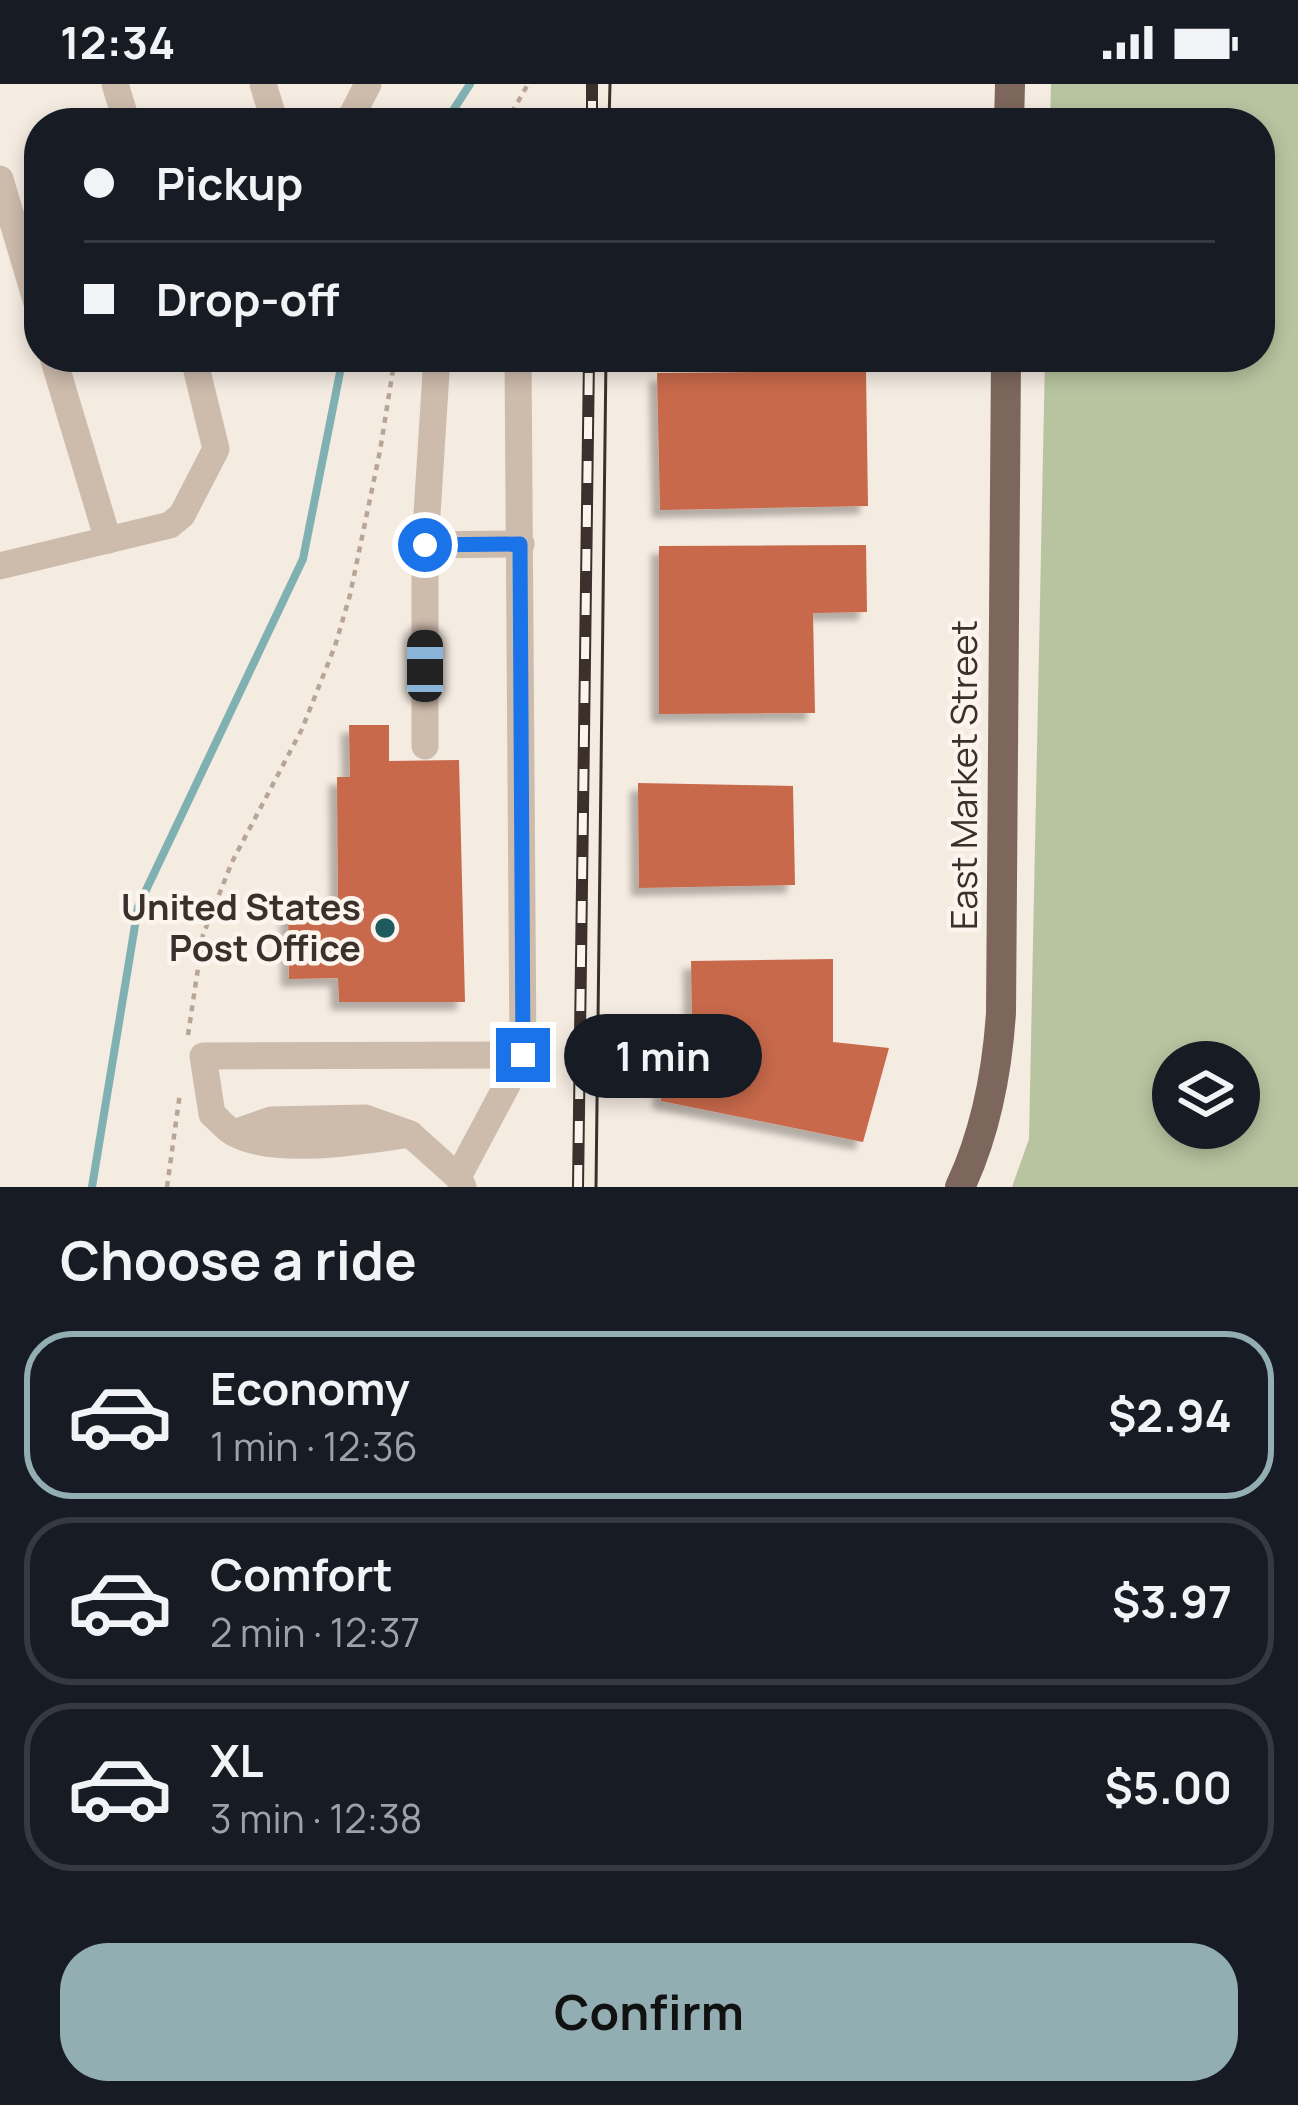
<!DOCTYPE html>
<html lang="en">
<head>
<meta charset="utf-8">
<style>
	:root { --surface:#171b24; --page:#20242c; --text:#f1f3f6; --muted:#9ea1a6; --line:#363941; --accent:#92aeb2 }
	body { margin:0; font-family:Manrope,sans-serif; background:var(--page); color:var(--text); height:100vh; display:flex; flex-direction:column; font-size:45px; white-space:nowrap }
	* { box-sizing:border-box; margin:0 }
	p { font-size:39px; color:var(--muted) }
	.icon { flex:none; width:66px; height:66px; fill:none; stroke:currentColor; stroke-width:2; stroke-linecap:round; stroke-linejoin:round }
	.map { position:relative; height:1103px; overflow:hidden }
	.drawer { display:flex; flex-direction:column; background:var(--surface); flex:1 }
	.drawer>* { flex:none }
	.guide { position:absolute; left:24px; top:24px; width:1251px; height:264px; border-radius:48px; box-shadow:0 6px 18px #0003; display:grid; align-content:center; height:264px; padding:0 60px; background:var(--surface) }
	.fabs { position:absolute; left:1152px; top:957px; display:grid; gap:24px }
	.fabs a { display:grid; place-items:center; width:108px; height:108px; border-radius:50%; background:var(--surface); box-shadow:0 6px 18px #0003; font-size:60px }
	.end { position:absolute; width:54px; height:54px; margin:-27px; border:15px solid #1a73e8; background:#fff; box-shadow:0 0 0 6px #fff }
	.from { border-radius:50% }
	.bubble { position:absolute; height:84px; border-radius:42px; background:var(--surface); box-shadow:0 6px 18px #0003; font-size:39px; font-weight:700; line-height:84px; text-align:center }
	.car { position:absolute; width:36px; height:72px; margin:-36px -18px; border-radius:15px; box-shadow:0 0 9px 3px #0007; background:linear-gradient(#222 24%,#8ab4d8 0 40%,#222 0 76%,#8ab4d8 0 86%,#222 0) }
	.guide b { display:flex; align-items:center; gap:42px; height:114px; font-size:45px }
	.guide b+b { border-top:3px solid var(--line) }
	.guide i { width:30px; height:30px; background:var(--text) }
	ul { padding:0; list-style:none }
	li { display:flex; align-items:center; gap:36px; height:168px; margin:0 24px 18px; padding:0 36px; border:6px solid var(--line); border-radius:48px }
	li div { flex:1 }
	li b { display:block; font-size:45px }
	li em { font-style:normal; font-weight:700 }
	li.current { border-color:var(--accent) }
	li>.icon { width:108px; height:108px; stroke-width:1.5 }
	h2 { padding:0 60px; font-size:54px; line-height:144px }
	.cta { display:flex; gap:24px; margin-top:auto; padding:24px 60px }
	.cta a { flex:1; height:138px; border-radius:48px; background:var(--accent); color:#111; font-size:48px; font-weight:700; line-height:138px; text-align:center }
	.status { display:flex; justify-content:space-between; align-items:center; height:84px; padding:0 60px; background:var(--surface); direction:ltr }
	.status svg { height:33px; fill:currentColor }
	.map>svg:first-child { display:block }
	.green { fill:#b8c4a0; fill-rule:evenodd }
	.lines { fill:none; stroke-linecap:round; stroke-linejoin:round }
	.stream { stroke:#7fb0b2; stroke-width:8 }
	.building { fill:#c8694b; filter:url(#shadow) }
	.path { stroke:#b9a596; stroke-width:4.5; stroke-dasharray:6 6; stroke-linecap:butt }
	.minor { stroke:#cdbbac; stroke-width:27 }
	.major { stroke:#7d675c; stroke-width:30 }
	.tram { stroke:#3b302b; stroke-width:3 }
	.rail-casing { stroke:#3b302b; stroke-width:12 }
	.rail { stroke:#fbf5ee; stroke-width:8; stroke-dasharray:22; stroke-linecap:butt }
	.route { stroke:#1a73e8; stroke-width:15 }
	.poi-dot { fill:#1f5a5e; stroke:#fbf5ee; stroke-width:4.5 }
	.labels { text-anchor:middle; stroke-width:9; stroke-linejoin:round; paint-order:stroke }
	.street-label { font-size:36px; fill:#3b302b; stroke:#fbf5ee }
	.poi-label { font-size:36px; font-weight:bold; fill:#3b302b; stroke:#fbf5ee; text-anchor:end }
</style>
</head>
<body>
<div class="status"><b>12:34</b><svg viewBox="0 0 49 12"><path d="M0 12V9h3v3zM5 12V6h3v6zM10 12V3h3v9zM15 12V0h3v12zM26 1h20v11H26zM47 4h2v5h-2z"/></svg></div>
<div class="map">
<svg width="1298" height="1103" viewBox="0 0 1298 1103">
	<defs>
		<filter id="shadow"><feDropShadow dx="-8" dy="8" stdDeviation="3" flood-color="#0004"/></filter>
	</defs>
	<rect width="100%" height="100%" fill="#f4ebe1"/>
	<path class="green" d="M1051,0H1298V1103H1012L1029,1055L1045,273H1260V39H1050ZM1173,978H1239V1044H1173Z"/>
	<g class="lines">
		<g class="stream">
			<polyline points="445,39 470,0"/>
			<polyline points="92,1103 138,823 303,475 343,273"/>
		</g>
	</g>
	<g class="building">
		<polygon points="866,287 868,422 660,426 657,289"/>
		<polygon points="866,461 867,528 813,529 815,629 659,630 659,462"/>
		<polygon points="349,641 389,641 389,677 459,676 465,918 339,918 338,894 289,895 288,817 338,816 337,693 350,693"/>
		<polygon points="638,699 793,702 795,801 639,804"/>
		<polygon points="833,875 833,958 889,964 863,1058 661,1017 658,940 692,941 691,877"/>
	</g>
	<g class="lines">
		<g class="path">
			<polyline points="506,39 528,0"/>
			<polyline points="188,951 203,851 232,778 302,645 335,562 350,511 380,367 395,273"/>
			<polyline points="167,1103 180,1009"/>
		</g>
		<g class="minor">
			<polyline points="115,0 127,39"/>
			<polyline points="263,0 275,39"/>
			<polyline points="348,39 368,0"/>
			<polyline points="0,95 39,226"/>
			<polyline points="53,273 108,456"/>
			<polyline points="437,273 425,461 521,460"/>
			<polyline points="0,482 170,441 182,431 216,365 195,279 201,273"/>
			<polyline points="425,662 425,461"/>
			<polyline points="234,1049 271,1036 365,1034 410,1050 458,1093 463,1103"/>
			<path d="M410,1050C365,1057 275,1072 234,1049C226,1045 219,1036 212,1030L203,972L523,971"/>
			<polyline points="458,1093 523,971 518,273"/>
		</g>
		<g class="major">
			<polyline points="1009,39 1010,0"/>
			<path d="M960,1103C986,1048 997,989 1001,929L1006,273"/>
		</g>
		<g class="tram">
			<polyline points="609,39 610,0"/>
			<polyline points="596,1103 606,273"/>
		</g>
		<defs>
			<g id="rail">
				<polyline points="592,39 592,0"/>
				<polyline points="578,1103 589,273"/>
			</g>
		</defs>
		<use href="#rail" class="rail-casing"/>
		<use href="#rail" class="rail"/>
	</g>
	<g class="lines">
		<polyline class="route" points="425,461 520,460 523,971"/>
	</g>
	<circle class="poi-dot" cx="385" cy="844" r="12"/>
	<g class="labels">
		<g class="street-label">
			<text transform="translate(964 691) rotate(-90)" y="13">East Market Street</text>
		</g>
		<g class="poi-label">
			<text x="361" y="836">United States<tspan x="361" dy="41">Post Office</tspan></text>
		</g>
	</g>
</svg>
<div class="fabs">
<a><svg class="icon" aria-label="layers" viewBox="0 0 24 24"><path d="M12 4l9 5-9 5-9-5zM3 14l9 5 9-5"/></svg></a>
</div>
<i class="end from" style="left:425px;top:461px"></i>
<i class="end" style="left:523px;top:971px"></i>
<div class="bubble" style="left:564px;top:930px;width:198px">1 min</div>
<i class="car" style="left:425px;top:582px;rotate:0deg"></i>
<div class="guide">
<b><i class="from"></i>Pickup</b>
<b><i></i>Drop-off</b>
</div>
</div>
<section class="drawer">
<h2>Choose a ride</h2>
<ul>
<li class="current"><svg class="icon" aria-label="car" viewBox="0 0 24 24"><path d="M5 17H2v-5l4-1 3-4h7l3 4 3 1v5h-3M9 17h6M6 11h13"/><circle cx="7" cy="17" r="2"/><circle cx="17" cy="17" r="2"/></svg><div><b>Economy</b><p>1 min · 12:36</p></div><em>$2.94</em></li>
<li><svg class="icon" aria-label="car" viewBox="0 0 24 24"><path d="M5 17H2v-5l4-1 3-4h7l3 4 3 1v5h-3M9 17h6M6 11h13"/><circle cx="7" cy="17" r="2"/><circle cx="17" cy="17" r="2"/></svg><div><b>Comfort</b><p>2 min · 12:37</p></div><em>$3.97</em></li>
<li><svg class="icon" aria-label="car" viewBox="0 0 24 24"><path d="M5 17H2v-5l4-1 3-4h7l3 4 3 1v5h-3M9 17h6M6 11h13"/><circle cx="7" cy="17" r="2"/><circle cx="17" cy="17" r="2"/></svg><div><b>XL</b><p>3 min · 12:38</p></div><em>$5.00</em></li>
</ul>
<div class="cta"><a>Confirm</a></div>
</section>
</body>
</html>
